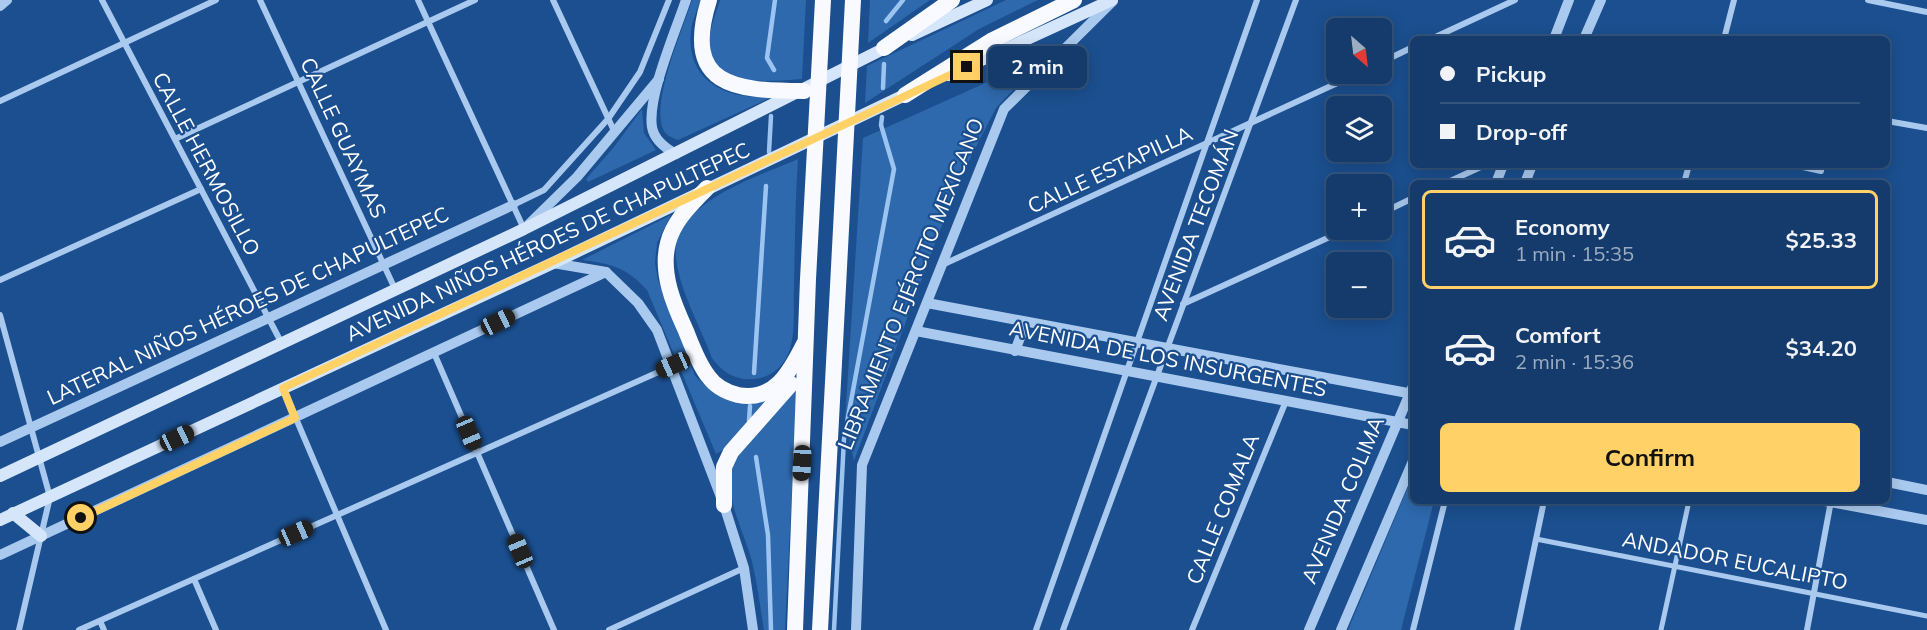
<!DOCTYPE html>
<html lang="en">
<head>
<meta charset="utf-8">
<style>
	:root { --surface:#143b6b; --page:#214673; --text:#f1f3f6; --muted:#9dadc1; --line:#33557e; --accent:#ffd166 }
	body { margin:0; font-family:Mulish,sans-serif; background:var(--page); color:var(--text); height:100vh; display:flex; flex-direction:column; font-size:22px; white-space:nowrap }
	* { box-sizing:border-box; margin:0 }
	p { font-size:20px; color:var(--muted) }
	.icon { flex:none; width:33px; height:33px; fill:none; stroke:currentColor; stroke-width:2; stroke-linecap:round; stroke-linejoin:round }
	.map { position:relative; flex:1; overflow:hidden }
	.sheet { position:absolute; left:1410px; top:180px; width:480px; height:324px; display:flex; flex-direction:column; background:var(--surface); border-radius:9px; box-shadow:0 3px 15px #0003,0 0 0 2px var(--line) }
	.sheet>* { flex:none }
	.banner { position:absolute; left:1410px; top:36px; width:480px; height:132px; border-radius:9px; box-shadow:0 3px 15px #0003,0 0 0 2px var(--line); display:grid; align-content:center; height:132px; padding:0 30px; background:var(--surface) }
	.needle { width:39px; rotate:152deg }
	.buttons { position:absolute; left:1326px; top:18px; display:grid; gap:12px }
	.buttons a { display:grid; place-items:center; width:66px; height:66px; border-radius:9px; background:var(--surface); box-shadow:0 3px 15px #0003,0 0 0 2px var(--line); font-size:30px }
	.end { position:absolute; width:27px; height:27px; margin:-14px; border:8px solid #ffd166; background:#111; box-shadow:0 0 0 3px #111 }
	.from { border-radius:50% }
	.bubble { position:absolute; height:42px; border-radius:9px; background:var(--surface); box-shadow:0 3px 15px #0003,0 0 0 2px var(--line); font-size:20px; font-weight:700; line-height:42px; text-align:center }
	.car { position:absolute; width:18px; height:36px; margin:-18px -9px; border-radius:8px; box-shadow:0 0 4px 2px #0007; background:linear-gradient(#222 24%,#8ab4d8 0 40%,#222 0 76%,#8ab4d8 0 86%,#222 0) }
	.banner b { display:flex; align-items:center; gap:21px; height:57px; font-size:22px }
	.banner b+b { border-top:2px solid var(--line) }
	.banner i { width:15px; height:15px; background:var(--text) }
	ul { padding:10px 0 0; list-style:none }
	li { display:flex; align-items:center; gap:18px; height:99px; margin:0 12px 9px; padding:0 18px; border:3px solid transparent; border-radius:9px }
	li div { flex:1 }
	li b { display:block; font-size:22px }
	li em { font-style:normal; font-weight:700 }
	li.active { border-color:var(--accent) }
	li>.icon { width:54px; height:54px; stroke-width:1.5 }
	.cta { display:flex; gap:12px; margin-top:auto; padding:12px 30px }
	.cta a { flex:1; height:69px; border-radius:9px; background:var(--accent); color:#111; font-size:24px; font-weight:700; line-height:69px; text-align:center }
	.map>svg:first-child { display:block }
	.green { fill:#2e69ad }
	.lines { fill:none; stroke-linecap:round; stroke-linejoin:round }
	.stream { stroke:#9cc4f0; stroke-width:4.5 }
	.pedestrian { stroke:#a9c9ee; stroke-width:5 }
	.minor { stroke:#a9c9ee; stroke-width:6 }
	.tertiary { stroke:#a9c9ee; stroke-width:10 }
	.secondary { stroke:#d6e6fa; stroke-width:12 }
	.trunk { stroke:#f8faff; stroke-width:16 }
	.route { stroke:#ffd166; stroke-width:8 }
	.labels { text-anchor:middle; stroke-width:4.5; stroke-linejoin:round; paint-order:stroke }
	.street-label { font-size:21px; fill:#fff; stroke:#1b4f8f }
</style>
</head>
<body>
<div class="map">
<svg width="1927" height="630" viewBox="0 0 1927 630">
	<rect width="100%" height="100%" fill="#1b4f8f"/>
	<g class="green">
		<path d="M692,0H701C697,10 692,21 691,31C685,83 729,100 772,97L678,140C671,137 666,136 663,129C651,101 683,29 692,0Z"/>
		<path d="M720,0H806L802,79C772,81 714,89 710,46C708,31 716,14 720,0Z"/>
		<polygon points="870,0 930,0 868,43"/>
		<polygon points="1006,0 1038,0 979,29 865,103 867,66"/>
		<polygon points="1045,56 996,108 958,182 854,461 845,421 863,138"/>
		<polygon points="642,109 644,133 656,150 588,182 586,179 614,147"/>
		<path d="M798,159C795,202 795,245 794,288C793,308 796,332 789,352C784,366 770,378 755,379C736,381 723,373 712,358C701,328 679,289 676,258C671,202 758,177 798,159Z"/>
		<path d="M671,215L657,243L655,263L658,280L695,376L708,388L723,397L774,393L725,449L716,454L647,290C626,267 612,264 582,260Z"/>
		<path d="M797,387L785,630H764C760,606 757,581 751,558C743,529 723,496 733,465C741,440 779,407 797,387Z"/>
		<polygon points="1413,475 1413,501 1434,501 1401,630 1348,630"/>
	</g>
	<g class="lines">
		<g class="stream">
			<polyline points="886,21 903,0"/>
			<polyline points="774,70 767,58 775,0"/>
			<polyline points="883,88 884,64"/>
			<polyline points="769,152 771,116"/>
			<polyline points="754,373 766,186"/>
			<polyline points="749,421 750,406"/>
			<polyline points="756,457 768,535 771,630"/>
			<polyline points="834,630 844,439 894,169 881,125 882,117"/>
		</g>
		<g class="pedestrian">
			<polyline points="1536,539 1927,616"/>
			<polyline points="1661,630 1689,501"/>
		</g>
		<g class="minor">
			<polyline points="102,0 281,342"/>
			<polyline points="260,0 395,289"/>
			<polyline points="418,0 524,229"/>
			<polyline points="553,0 615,133"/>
			<polyline points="1868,0 1927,12"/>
			<polyline points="1431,39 1515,0"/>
			<polyline points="1724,39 1734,0"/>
			<polyline points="1382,62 1413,47"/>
			<polyline points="0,101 216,0"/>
			<polyline points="1887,121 1927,128"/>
			<polyline points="175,139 475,0"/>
			<polyline points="1794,165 1821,171"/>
			<polyline points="1446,183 1485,165"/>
			<polyline points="1684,183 1689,165"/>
			<polyline points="513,205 544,190 608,119 640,72 669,0"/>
			<polyline points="1382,213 1413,198"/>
			<polyline points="942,265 1357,74"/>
			<polyline points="0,280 201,189"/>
			<polyline points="1183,304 1345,230"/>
			<polyline points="0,315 50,497 19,630"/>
			<polyline points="434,353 554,630"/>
			<polyline points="283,388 386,630"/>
			<polyline points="194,579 216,630"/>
			<polyline points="100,621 104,630"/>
			<polyline points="79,630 672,366"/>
			<polyline points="609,630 744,568"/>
			<polyline points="1036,630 1257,0"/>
			<polyline points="1063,630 1296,0"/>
			<polyline points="1192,630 1286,401"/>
			<polyline points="1413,630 1445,501"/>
			<polyline points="1517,630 1544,501"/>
			<polyline points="1807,630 1831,501"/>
		</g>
		<g class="tertiary">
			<polyline points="0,6 7,0"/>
			<polyline points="1554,39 1569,0"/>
			<polyline points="1584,39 1601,0"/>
			<path d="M676,154C665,148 654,140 652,127C647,97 676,30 686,0"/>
			<polyline points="1496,183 1503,165"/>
			<polyline points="1525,183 1532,165"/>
			<polyline points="529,224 577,177 659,79"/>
			<polyline points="553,263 606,272 638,303 657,330 724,505 744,568 753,630"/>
			<polyline points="927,303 1413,394"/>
			<polyline points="916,331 1413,425"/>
			<polyline points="1015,351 1026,322"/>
			<polyline points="0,442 513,205"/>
			<polyline points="1887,482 1927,490"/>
			<polyline points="1825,501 1927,520"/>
			<polyline points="0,555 606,272"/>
			<polyline points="856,630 862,465 1004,109 1113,1"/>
			<polyline points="1309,630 1413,386"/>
			<polyline points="1341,630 1413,461"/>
		</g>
		<g class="secondary">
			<polyline points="912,35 987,0"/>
			<polyline points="949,75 1112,0"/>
			<polyline points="0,476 524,229 891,45"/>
			<polyline points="13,513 41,536"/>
			<polyline points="0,520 553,263 911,92"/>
		</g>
		<g class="trunk">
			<path d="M709,0C682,86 734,91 804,91"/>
			<polyline points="884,48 952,0"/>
			<polyline points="905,95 991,41 1074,0"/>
			<path d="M707,188C691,205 674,220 668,243C660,273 674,305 686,331C692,346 698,363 708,376C715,386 726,392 738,395C774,402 790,372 804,344"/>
			<polyline points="724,505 724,467 731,452 791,384"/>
			<polyline points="795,630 808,279 823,0"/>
			<polyline points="820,630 853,0"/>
		</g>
	</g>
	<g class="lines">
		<polyline class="route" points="81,518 295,418 283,388 967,67"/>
	</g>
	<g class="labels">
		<g class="street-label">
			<text transform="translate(343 138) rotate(65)" y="7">CALLE GUAYMAS</text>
			<text transform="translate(206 164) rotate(62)" y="7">CALLE HERMOSILLO</text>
			<text transform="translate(1110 170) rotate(-25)" y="7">CALLE ESTAPILLA</text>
			<text transform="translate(1196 225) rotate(-69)" y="7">AVENIDA TECOMÁN</text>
			<text transform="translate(548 242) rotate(-25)" y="7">AVENIDA NIÑOS HÉROES DE CHAPULTEPEC</text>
			<text transform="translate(911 284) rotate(-68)" y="7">LIBRAMIENTO EJÉRCITO MEXICANO</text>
			<text transform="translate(248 306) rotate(-25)" y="7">LATERAL NIÑOS HÉROES DE CHAPULTEPEC</text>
			<text transform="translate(1168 359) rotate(11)" y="7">AVENIDA DE LOS INSURGENTES</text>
			<text transform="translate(1343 500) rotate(-67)" y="7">AVENIDA COLIMA</text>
			<text transform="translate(1223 509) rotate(-68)" y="7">CALLE COMALA</text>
			<text transform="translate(1735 561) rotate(11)" y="7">ANDADOR EUCALIPTO</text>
		</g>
	</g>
</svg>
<div class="buttons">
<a><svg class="needle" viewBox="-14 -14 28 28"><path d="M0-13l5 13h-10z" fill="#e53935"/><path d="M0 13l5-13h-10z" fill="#9dadc1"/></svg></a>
<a><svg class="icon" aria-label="layers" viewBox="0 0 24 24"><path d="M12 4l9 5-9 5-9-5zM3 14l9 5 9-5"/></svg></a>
<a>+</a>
<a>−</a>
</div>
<i class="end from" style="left:81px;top:518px"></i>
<i class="end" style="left:967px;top:67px"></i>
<div class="bubble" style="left:988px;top:46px;width:99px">2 min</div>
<i class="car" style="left:498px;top:322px;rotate:65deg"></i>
<i class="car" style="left:673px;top:365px;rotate:246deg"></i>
<i class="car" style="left:469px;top:433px;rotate:157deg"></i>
<i class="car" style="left:177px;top:438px;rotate:65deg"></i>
<i class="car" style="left:802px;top:463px;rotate:183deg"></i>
<i class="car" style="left:296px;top:533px;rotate:66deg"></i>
<i class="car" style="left:520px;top:551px;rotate:337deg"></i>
<div class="banner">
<b><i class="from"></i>Pickup</b>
<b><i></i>Drop-off</b>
</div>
<section class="sheet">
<ul>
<li class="active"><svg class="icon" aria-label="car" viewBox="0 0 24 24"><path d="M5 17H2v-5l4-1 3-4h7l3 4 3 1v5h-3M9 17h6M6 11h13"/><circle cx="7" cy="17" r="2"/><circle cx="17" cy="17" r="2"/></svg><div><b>Economy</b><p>1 min · 15:35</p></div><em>$25.33</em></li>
<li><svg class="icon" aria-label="car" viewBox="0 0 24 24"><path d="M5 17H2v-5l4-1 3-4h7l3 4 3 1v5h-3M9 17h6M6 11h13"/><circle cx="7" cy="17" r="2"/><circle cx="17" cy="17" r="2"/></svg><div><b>Comfort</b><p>2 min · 15:36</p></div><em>$34.20</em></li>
</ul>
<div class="cta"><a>Confirm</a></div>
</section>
</div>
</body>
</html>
